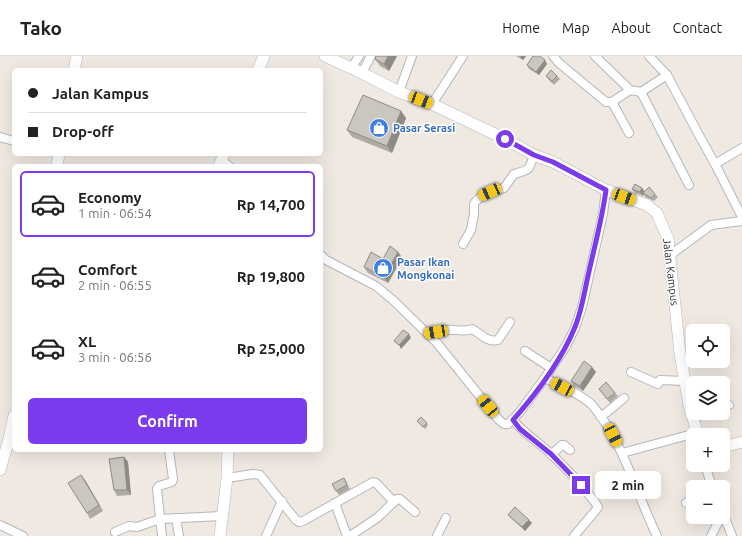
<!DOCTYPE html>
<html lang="en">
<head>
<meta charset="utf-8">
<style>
	:root { --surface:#fff; --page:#f6f6f6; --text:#222; --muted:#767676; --line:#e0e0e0; --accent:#7c3aed }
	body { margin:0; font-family:Ubuntu,sans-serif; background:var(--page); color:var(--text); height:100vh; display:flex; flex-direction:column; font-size:15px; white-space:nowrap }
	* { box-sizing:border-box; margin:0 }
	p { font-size:13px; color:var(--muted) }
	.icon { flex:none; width:22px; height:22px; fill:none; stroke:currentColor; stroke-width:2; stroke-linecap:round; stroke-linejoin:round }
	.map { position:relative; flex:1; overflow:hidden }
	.panel { position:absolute; left:12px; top:108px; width:311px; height:288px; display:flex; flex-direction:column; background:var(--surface); border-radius:6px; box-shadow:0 4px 16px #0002 }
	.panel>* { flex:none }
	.top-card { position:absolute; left:12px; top:12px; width:311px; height:88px; border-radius:6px; box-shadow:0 4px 16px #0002; display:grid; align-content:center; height:88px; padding:0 16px; background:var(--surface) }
	.buttons { position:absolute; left:686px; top:268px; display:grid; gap:8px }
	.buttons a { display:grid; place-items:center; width:44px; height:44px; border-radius:6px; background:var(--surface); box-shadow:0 4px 16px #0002; font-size:20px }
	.end { position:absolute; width:18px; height:18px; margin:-9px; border:5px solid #7c3aed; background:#fff; box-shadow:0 0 0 2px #fff }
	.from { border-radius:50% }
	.bubble { position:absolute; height:28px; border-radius:6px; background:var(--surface); box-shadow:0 4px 16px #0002; font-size:13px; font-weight:700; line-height:28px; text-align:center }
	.car { position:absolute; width:12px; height:24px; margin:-12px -6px; border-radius:5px; box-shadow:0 0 3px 1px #0007; background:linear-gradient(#f5c518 24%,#345 0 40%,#f5c518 0 76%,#345 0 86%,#f5c518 0) }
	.top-card b { display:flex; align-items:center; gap:14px; height:38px; font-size:15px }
	.top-card b+b { border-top:1px solid var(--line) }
	.top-card i { width:10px; height:10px; background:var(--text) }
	ul { padding:7px 0 0; list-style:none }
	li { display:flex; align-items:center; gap:12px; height:66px; margin:0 8px 6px; padding:0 8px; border:2px solid transparent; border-radius:6px }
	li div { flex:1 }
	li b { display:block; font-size:15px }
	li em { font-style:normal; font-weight:700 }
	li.active { border-color:var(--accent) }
	li>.icon { width:36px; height:36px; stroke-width:1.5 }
	.cta { display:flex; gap:8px; margin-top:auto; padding:8px 16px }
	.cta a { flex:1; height:46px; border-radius:6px; background:var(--accent); color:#fff; font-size:16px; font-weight:700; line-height:46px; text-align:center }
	header { display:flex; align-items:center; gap:24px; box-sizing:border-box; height:56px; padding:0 20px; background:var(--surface); border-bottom:1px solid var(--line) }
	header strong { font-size:19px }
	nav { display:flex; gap:22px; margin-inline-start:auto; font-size:14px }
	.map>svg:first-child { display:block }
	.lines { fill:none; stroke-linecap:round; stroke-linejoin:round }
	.street-casing { stroke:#b4b7c1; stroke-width:10 }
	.secondary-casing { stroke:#b4b7c1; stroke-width:12 }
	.street { stroke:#fff; stroke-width:8 }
	.secondary { stroke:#fff; stroke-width:11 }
	.wall { fill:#afaba4 }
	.shaded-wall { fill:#8e8b86 }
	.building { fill:#cbc7bf; stroke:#8e8b86 }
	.route { stroke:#7c3aed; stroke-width:5 }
	.labels { text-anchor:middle; stroke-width:3; stroke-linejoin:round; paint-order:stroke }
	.shop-label { font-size:11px; font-weight:bold; fill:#366cbe; stroke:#fff; text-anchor:start }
	.street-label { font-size:11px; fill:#2e2e2e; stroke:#fff }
</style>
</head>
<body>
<header>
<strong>Tako</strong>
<nav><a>Home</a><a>Map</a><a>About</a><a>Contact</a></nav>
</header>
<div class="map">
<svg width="742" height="480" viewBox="0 0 742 480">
	<rect width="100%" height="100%" fill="#efe9e1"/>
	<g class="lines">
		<defs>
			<g id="street">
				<polyline points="553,0 559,7 606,46 612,46 630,34 641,36 667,19 700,81 715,108 742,161"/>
				<polyline points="595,0 630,34"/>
				<polyline points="649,0 667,19"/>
				<polyline points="351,13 359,0"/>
				<polyline points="362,17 371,0"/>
				<polyline points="399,36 412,0"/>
				<polyline points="641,36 689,129"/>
				<polyline points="612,46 629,77"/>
				<polyline points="432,48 463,0"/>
				<polyline points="0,81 14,85"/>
				<polyline points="221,104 229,110"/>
				<polyline points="715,108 742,92"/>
				<path d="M463,188L471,174L474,158V148L476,145L482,140L504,132L514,118C530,113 528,116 534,99"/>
				<polyline points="321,199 326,204 376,230 394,245 437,287 499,364 504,368 508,368 519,357 545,322 566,290 575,272 582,251 603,158 606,134"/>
				<polyline points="669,200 711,169 742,165"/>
				<path d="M428,278C436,276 445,273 454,274C461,274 465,276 472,273C481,278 488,287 498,284L510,266"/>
				<polyline points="525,295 551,312"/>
				<polyline points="631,316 658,328 660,324 685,325"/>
				<path d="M545,322C560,330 579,337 591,348C597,354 601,361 606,368C628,403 639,443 657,480"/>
				<polyline points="723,351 729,349"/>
				<polyline points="600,360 606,357 624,342"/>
				<polyline points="692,362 707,357"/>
				<path d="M513,364C523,376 536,385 548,395C565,411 581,428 595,446L598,451L596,454L574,480"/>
				<polyline points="622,397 696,377"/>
				<polyline points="551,399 562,389 564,389 570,394"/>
				<polyline points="705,409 712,431"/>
				<polyline points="227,422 253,418 260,419 296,464 299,466 303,465 373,426 376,427 394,446"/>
				<polyline points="335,447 347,480"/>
				<polyline points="686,447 693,442"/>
				<polyline points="723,457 732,480"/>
				<polyline points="176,462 179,480"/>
				<polyline points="0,469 23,480"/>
				<polyline points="115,476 129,470 137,471 160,463 222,460"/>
				<polyline points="162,480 157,433 159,430 172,426 173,423 169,394"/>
				<polyline points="266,480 282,445"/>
				<polyline points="350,480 377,462 397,443 400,443 415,456"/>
				<polyline points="437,480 446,462"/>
				<polyline points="711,480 721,461"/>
			</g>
			<g id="secondary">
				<polyline points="325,0 362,17 399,36 432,48 505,83 534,99 553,106 606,134 647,149 657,157 668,183 680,297 689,349 698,379"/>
				<polyline points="74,14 77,0"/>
				<polyline points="258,14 264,0"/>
				<polyline points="57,110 59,98"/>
				<polyline points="219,110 224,98"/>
				<polyline points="723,391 742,386"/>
				<polyline points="0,414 9,383 14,360"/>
				<polyline points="220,480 227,422 228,394"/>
			</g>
		</defs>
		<use href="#street" class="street-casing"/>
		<use href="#secondary" class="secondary-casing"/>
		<use href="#street" class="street"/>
		<use href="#secondary" class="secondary"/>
	</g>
	<g class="wall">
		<polygon points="376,0 397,0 389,15 380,10 375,3"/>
		<polygon points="516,0 526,0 523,4"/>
		<polygon points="547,8 539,19 529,13 527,9"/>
		<polygon points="546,20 557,20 560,23 554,29 548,23"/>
		<polygon points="401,55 406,62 392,97 352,81 347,74"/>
		<polygon points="642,132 645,136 655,138 658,141 654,145 645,141 644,138 643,140 635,137 632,133"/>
		<polygon points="398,196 402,202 388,227 368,217 364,211"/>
		<polygon points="596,316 583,335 574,330 571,325"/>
		<polygon points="599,333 615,337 618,340 610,347"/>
		<polygon points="417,365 427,367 428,369 425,373"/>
		<polygon points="124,401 128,406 131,439 117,440 114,434"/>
		<polygon points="344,422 350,433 339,439 336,435"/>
		<polygon points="85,424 103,455 90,463 87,457"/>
		<polygon points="508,459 529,464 532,467 525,475 511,462"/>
	</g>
	<g class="shaded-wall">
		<polygon points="388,0 397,0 389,15 384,8"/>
		<polygon points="521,0 526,0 523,4 520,1"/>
		<polygon points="545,4 547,8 539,19 536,16"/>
		<polygon points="401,55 406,62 392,97 387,90"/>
		<polygon points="642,132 645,136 643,137 644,138 643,140 640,136"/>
		<polygon points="398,196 402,202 388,227 384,221"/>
		<polygon points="409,278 411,282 401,293 399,289"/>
		<polygon points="592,311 596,316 583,335 580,330"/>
		<polygon points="124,401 128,406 131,439 127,434"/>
		<polygon points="81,419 85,424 103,455 99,449"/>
		<polygon points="529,464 532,467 525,475 522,471"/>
	</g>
	<g class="building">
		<polygon points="376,0 388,0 384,8 375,3"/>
		<polygon points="533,0 540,0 545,4 536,16 527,9"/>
		<polygon points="551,14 557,20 552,25 546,20"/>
		<polygon points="363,39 401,55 387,90 347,74"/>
		<polygon points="635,128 642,132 640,136 632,133"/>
		<polygon points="649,131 655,138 651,142 643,137"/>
		<polygon points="390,190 398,196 384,221 364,211 371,196 383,203"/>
		<polygon points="403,274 409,278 399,289 394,285"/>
		<polygon points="584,305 592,311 580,330 571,325"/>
		<polygon points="606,326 615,337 607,343 599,333"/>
		<polygon points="421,361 427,367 423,371 417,365"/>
		<polygon points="124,401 127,434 114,434 109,403"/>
		<polygon points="81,419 99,449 87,457 68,427"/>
		<polygon points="344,422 347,429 336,435 332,428"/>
		<polygon points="515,451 529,464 522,471 508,459"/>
	</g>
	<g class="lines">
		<path class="route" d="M505,83L534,99L553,106L606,134C602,164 594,192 588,220C584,237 582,254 575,271C562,303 536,338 513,364L520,373L551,398L581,429"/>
	</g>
	<defs>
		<symbol id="shop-disc" viewBox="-11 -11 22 22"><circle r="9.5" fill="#3f7fe0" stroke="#fff"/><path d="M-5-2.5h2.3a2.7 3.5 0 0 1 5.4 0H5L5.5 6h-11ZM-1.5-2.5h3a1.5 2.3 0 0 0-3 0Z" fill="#fff"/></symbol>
	</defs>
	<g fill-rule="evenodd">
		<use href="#shop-disc" x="368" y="61" width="22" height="22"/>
		<use href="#shop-disc" x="372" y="201" width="22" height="22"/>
	</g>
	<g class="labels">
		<g class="shop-label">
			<text x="393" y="76">Pasar Serasi</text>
			<text x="397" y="210">Pasar Ikan<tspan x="397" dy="13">Mongkonai</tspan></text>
		</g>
		<g class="street-label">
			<text transform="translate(671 216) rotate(83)" y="4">Jalan Kampus</text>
		</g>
	</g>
</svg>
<div class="buttons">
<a><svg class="icon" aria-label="locate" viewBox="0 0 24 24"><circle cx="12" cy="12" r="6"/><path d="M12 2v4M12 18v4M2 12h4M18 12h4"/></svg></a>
<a><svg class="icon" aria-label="layers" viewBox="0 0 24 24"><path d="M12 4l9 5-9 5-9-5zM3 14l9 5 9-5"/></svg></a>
<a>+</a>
<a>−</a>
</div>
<i class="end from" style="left:505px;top:83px"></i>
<i class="end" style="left:581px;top:429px"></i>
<div class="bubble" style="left:595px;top:415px;width:66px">2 min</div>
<i class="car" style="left:421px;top:44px;rotate:111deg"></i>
<i class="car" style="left:490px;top:136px;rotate:246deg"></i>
<i class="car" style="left:624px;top:141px;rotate:110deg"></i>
<i class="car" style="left:436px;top:276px;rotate:260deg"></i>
<i class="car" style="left:562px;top:331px;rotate:298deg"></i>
<i class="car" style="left:488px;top:350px;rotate:321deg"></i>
<i class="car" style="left:613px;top:379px;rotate:153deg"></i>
<div class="top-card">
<b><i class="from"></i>Jalan Kampus</b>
<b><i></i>Drop-off</b>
</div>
<section class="panel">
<ul>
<li class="active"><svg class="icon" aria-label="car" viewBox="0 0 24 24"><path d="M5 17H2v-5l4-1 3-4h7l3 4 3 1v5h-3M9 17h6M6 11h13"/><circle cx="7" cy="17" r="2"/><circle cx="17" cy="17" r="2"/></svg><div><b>Economy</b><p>1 min · 06:54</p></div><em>Rp 14,700</em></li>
<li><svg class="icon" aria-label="car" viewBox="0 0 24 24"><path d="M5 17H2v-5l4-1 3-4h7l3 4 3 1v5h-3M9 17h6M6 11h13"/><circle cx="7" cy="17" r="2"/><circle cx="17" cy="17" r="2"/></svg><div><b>Comfort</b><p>2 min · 06:55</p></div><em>Rp 19,800</em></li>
<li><svg class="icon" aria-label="car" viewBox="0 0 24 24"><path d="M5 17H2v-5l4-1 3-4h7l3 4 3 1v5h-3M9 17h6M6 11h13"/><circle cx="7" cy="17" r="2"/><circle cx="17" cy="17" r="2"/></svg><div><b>XL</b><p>3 min · 06:56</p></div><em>Rp 25,000</em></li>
</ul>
<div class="cta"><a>Confirm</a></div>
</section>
</div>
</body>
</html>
